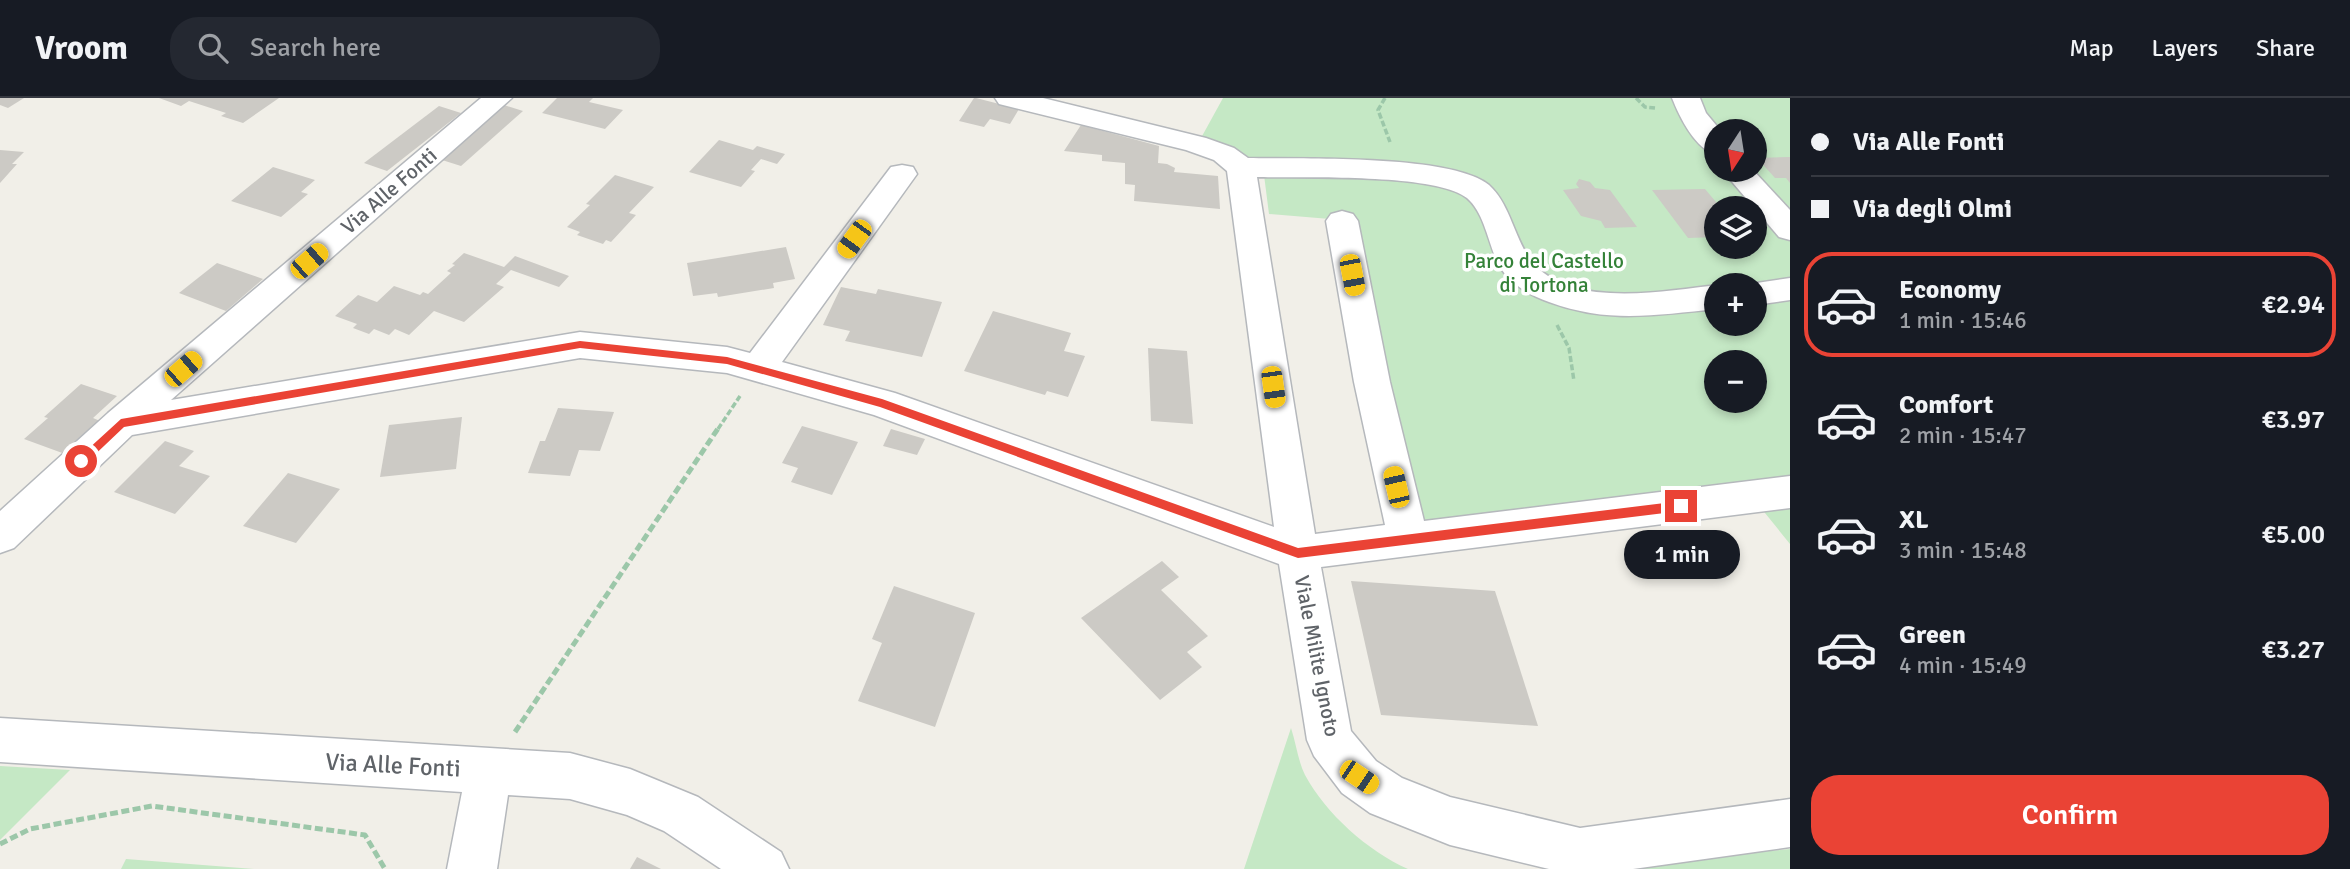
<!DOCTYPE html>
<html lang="en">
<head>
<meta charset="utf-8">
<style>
	:root { --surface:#171b24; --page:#242831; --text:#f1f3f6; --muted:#9ea1a6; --line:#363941; --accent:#ea4335 }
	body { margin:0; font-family:Signika,sans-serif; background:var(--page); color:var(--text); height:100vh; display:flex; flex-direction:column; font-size:26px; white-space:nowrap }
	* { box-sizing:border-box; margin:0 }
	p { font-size:23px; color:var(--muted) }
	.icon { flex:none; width:38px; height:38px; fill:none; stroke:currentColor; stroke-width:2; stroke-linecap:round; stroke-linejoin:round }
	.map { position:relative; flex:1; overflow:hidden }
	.side { display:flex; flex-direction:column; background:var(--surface); width:560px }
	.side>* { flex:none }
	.hud { display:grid; align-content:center; height:154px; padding:0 21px; background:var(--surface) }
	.needle { width:46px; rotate:192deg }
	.controls { position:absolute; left:1704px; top:21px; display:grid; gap:14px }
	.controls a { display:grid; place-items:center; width:63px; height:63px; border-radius:50%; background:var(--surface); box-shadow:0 4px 10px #0003; font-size:35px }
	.end { position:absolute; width:32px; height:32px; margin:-16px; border:9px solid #ea4335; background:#fff; box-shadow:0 0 0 4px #fff }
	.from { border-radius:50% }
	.bubble { position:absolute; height:49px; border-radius:24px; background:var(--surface); box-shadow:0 4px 10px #0003; font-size:23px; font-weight:600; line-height:49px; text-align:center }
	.car { position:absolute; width:21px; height:42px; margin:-21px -10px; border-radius:9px; box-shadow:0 0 5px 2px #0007; background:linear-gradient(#f5c518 24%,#345 0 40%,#f5c518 0 76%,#345 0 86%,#f5c518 0) }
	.hud b { display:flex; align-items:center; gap:24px; height:66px; font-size:26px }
	.hud b+b { border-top:2px solid var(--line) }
	.hud i { width:18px; height:18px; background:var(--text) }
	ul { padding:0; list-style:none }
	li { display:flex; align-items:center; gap:21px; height:105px; margin:0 14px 10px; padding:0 7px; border:4px solid transparent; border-radius:28px }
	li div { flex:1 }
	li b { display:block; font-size:26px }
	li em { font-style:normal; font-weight:600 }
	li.on { border-color:var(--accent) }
	li>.icon { width:63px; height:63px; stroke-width:1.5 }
	.action { display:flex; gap:14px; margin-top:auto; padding:14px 21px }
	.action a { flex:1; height:80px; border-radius:28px; background:var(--accent); color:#fff; font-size:28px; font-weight:600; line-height:80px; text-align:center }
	header { display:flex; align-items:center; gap:42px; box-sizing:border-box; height:98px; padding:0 35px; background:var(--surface); border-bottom:2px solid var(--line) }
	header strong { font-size:33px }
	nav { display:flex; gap:38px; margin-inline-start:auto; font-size:24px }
	.search { width:490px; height:63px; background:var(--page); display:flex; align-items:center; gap:18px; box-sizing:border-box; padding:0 24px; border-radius:28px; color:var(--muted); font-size:26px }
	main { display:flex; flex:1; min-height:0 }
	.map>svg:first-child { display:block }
	.green { fill:#c5e8c5; fill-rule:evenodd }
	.building { fill:#cccac5 }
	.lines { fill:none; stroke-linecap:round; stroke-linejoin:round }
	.minor-casing { stroke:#b5b8bc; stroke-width:3 }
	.path-far1 { stroke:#9cc7a9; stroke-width:3.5; stroke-dasharray:6 2.5; stroke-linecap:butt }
	.path { stroke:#9cc7a9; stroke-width:5; stroke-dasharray:8 3.5; stroke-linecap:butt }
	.minor { fill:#fff; fill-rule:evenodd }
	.route { fill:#ea4335 }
	.labels { text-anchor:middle; stroke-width:7; stroke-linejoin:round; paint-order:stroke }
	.street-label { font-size:21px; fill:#5f6368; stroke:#fff }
	.park-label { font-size:21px; fill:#348238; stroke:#fff }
	.near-street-label { font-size:24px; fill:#5f6368; stroke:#fff }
</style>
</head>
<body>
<header>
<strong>Vroom</strong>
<div class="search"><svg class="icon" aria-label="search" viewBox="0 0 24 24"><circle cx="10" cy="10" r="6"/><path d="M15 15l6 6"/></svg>Search here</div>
<nav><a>Map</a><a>Layers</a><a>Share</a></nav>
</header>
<main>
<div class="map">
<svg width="1790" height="771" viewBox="0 0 1790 771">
	<rect width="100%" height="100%" fill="#f1efe8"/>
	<g class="green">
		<path d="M1223,0H1790V446L1748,394L1421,427L1354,123L1269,116L1264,77L1201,40ZM1717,33H1755V72H1717ZM1717,110H1755V149H1717ZM1717,187H1755V226H1717ZM1717,264H1755V303H1717Z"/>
		<path d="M1291,630C1296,645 1298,663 1305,677C1326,716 1368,753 1408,771H1244Z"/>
		<polygon points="0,668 70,672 0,742"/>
		<polygon points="1790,751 1790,771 1579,771"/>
		<polygon points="126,761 254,771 121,771"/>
	</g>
	<g class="building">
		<polygon points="0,0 24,0 8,10 0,7"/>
		<polygon points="159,0 279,0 243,25 221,18 226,15 189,3 181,8"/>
		<polygon points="557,0 593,0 589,4 623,12 605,31 542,15"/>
		<polygon points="974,0 976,0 1019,11 1010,26 990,21 984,29 959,23"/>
		<polygon points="504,7 523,13 461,68 442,62"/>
		<polygon points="439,8 461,15 387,73 364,65"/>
		<polygon points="1081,27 1159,48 1158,65 1167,66 1175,70 1174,74 1218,78 1220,111 1134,103 1135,87 1125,86 1125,65 1102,63 1102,57 1064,53"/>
		<polygon points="719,42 753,52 757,48 785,56 777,66 761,61 751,72 755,73 741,89 689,74"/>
		<polygon points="0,52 24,54 12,66 17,66 0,85"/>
		<polygon points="1790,59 1790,85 1786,80 1775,80 1757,60"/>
		<polygon points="273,69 315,82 301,94 308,96 281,119 231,103"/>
		<polygon points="615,77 654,89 629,115 636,117 611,144 606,142 603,146 577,137 580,134 567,129 590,107 586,106"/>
		<polygon points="1579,81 1590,84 1595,90 1610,92 1637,129 1605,130 1601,123 1581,118 1563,92 1579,90 1576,86"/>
		<polygon points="1705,91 1721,110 1717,110 1717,139 1688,140 1652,92"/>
		<polygon points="786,149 795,181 773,185 774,190 718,199 717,195 693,198 687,165"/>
		<polygon points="464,155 504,169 515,158 569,178 559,189 511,172 496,186 504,189 464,224 434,213 409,237 395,231 389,237 374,231 369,236 353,230 357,226 335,218 358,197 377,204 394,188 420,197 423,194 428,196 451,175 447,173 455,167 452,166"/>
		<polygon points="217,165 263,181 226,213 179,195"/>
		<polygon points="841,189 876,196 878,191 942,204 922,259 845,243 850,233 823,227"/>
		<polygon points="993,213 1071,235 1064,253 1085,258 1068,299 1047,293 1045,297 964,273"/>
		<polygon points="1148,250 1187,253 1193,326 1151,323"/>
		<polygon points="81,286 117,298 93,320 100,323 65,356 24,341 48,320 44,319"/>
		<polygon points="558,310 614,314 600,353 579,352 570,378 528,375 540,343 545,343"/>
		<polygon points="462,319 456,371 380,379 389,327"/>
		<polygon points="802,328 858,344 832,397 791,384 798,370 782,365"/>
		<polygon points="891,331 925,341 917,357 883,348"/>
		<polygon points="165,343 194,353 179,368 210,378 175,416 114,394"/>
		<polygon points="288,375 340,391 296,445 243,428"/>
		<polygon points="1162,463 1179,479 1161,492 1208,538 1187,554 1202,569 1160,602 1081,520"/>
		<polygon points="1351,483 1495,493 1538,628 1381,617"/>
		<polygon points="894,488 975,515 935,629 858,603 882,545 872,541"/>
		<polygon points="637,759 661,771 630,771"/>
	</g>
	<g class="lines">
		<defs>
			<g id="minor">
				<path d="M481,0H512L171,302L580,234L727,249L750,255L891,69L902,67L913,69L917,76L782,264L895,295L1274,429L1227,73L1214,62L1186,52L999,6L995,0H1043L1206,40L1234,50L1248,60C1300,61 1452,56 1489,87C1510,106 1514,139 1530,161C1567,212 1664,193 1717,187V211C1655,217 1609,226 1549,204C1532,198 1517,190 1505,176C1488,155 1488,118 1467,100C1436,75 1302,80 1257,79L1315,436L1385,427L1354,284L1326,123L1331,116L1342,113L1353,116L1358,123L1390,284L1424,423L1790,378V410L1321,469L1351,633L1376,663L1402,680L1450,699L1580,730L1790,701V749L1633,771H1549L1450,747L1370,715L1342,695L1314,658L1307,642L1279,466L874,317L727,275L580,260L132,337L14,450L0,455V413L108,315Z"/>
				<path d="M1672,0H1700L1706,15L1721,33H1717V57C1695,51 1680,20 1672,0Z"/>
				<polygon points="1722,72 1753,72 1790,112 1790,142 1779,139"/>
				<polygon points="1790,180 1790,202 1755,207 1755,187 1743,187"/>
				<polygon points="0,620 570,655 630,671 698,699 781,754 789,771 721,771 664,733 627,717 570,701 508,697 497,771 447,771 462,694 0,664"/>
			</g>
		</defs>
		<use href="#minor" class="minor-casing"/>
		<g class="path-far1">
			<polyline points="1385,0 1378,12 1390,44"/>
			<polyline points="1636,0 1645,9 1655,10"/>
			<polyline points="1557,227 1569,250 1574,283"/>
			<polyline points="718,331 740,298"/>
		</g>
		<g class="path">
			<polyline points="515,634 719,329"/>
			<polyline points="0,746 30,731 152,708 365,737 385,771"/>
		</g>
		<use href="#minor" class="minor"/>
	</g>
	<polygon class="route" points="580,243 727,259 882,301 1298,450 1681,403 1687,408 1681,413 1298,460 880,309 727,266 580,250 124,329 85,366 77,366 75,363 121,321"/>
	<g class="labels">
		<g class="street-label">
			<text transform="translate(389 93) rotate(-41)" y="7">Via Alle Fonti</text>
			<text transform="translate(1317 558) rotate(79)" y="7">Viale Milite Ignoto</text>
		</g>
		<g class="park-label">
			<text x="1544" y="170">Parco del Castello<tspan x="1544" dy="24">di Tortona</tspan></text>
		</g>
		<g class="near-street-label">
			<text transform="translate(393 667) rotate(3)" y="8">Via Alle Fonti</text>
		</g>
	</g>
</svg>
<div class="controls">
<a><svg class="needle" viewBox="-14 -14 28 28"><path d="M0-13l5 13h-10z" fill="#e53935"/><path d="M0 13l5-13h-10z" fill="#9ea1a6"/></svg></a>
<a><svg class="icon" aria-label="layers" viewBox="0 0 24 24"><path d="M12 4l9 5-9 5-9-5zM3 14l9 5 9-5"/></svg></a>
<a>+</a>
<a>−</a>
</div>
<i class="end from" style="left:81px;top:363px"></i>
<i class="end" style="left:1681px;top:408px"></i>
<div class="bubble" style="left:1624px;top:432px;width:116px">1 min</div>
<i class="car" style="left:854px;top:141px;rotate:216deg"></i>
<i class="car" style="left:309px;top:163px;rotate:49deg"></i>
<i class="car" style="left:1352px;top:177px;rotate:169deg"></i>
<i class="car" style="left:183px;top:271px;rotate:49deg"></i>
<i class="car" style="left:1273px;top:289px;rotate:172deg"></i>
<i class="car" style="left:1396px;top:389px;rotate:347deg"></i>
<i class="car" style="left:1359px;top:679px;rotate:124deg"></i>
</div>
<section class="side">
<div class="hud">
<b><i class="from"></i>Via Alle Fonti</b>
<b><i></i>Via degli Olmi</b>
</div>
<ul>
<li class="on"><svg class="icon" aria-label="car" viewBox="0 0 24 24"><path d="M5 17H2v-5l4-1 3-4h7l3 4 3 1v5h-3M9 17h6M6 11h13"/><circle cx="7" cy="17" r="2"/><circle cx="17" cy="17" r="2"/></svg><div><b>Economy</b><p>1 min · 15:46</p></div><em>€2.94</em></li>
<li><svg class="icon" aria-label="car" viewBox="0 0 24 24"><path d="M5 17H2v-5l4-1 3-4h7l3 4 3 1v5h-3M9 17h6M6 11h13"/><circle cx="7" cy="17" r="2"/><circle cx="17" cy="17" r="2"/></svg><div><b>Comfort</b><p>2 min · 15:47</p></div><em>€3.97</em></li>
<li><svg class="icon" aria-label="car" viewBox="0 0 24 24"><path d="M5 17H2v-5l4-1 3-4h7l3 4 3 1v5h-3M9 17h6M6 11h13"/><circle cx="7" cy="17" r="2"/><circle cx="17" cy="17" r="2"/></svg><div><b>XL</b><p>3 min · 15:48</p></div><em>€5.00</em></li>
<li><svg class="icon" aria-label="car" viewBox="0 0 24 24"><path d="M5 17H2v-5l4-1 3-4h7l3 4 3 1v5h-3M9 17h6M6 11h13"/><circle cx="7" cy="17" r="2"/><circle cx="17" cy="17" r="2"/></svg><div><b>Green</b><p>4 min · 15:49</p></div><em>€3.27</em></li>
</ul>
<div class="action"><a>Confirm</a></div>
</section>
</main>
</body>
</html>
